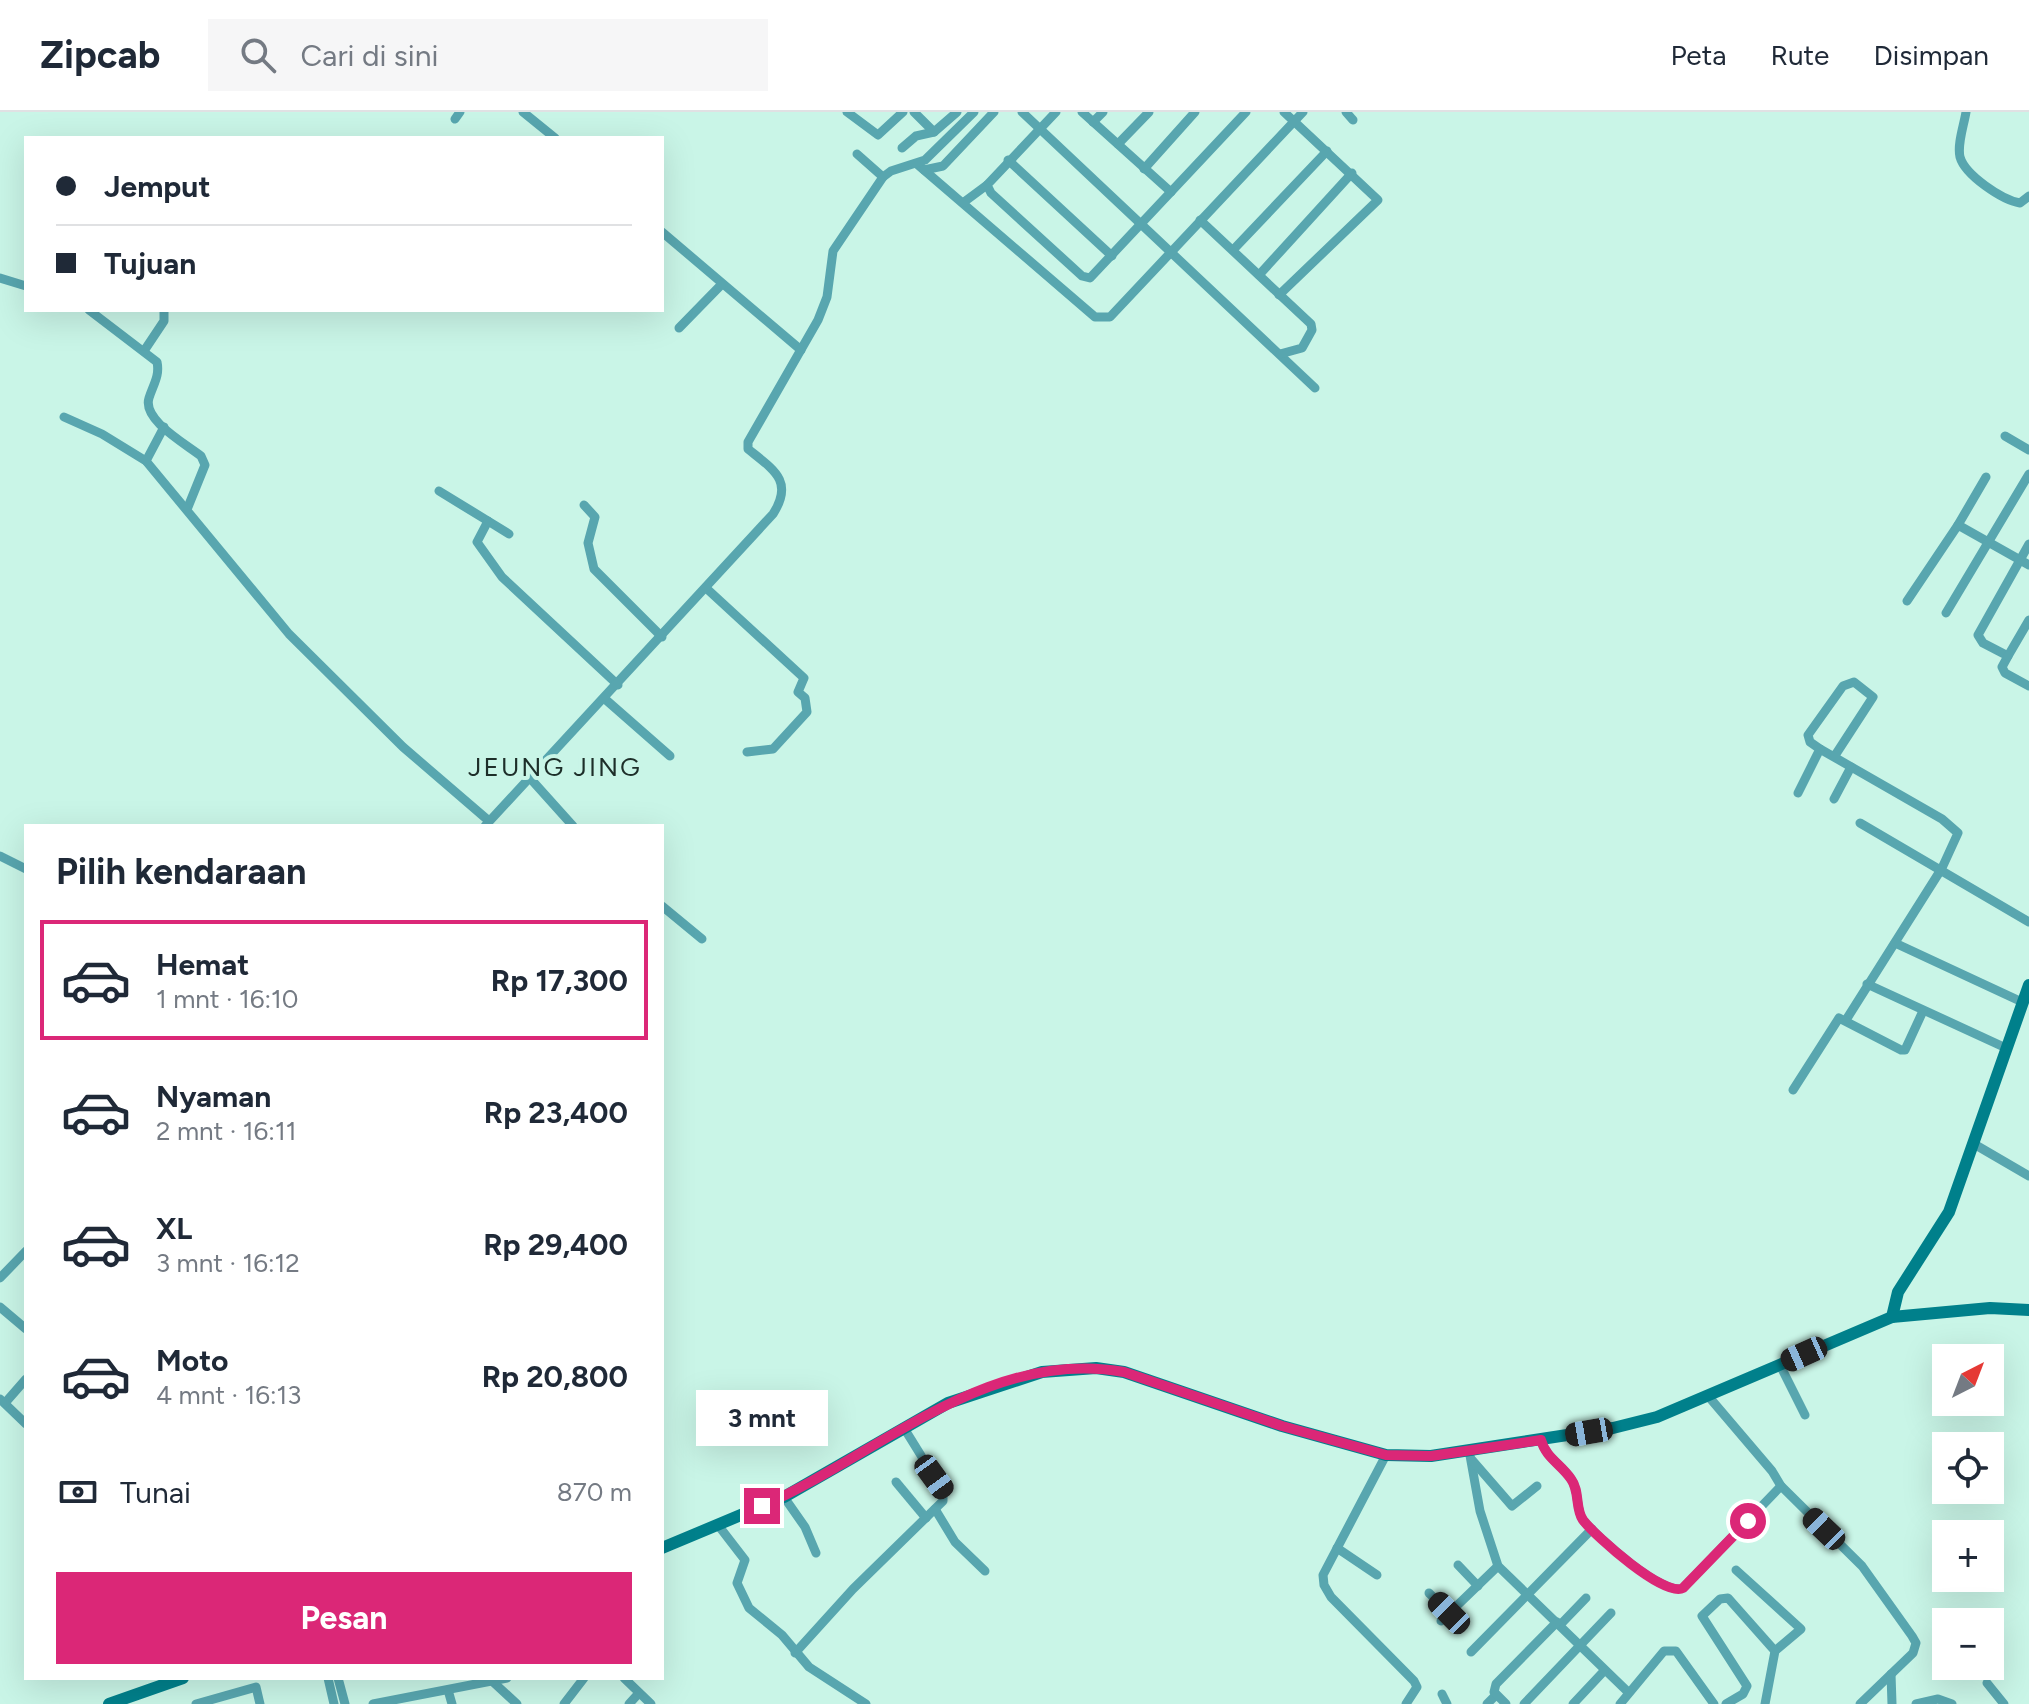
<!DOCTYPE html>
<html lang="id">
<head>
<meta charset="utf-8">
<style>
	:root { --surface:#fff; --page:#f6f6f7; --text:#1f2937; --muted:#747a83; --line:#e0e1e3; --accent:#db2777 }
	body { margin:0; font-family:Figtree,sans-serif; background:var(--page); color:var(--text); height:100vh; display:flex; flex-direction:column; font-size:30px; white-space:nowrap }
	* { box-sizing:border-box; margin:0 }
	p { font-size:26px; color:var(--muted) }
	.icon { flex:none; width:44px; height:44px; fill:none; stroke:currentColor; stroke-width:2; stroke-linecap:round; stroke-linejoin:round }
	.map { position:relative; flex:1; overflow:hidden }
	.panel { position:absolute; left:24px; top:712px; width:640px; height:856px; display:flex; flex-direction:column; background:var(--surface); border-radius:0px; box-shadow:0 8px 32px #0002 }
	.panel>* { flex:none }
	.top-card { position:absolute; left:24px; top:24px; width:640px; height:176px; border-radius:0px; box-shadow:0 8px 32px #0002; display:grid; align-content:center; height:176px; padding:0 32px; background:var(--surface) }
	.needle { width:52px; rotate:42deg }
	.controls { position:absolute; left:1932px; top:1232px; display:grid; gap:16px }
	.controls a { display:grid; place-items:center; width:72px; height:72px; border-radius:0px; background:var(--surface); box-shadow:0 8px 32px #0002; font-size:40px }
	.end { position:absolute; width:36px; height:36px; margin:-18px; border:10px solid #db2777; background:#fff; box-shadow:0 0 0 4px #fff }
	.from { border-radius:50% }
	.bubble { position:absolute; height:56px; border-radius:0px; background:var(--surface); box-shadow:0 8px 32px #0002; font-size:26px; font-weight:700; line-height:56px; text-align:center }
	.car { position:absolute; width:24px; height:48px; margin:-24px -12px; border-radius:10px; box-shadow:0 0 6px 2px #0007; background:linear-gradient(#222 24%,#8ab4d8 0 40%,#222 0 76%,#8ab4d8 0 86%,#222 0) }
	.top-card b { display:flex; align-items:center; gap:28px; height:76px; font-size:30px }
	.top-card b+b { border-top:2px solid var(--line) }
	.top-card i { width:20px; height:20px; background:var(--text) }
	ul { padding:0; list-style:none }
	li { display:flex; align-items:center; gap:24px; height:120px; margin:0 16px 12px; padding:0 16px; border:4px solid transparent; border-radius:0px }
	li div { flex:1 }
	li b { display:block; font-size:30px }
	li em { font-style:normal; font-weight:700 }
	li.current { border-color:var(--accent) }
	li>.icon { width:72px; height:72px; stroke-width:1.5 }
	h2 { padding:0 32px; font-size:36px; line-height:96px }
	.pay { display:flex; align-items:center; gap:20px; height:88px; padding:0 32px; font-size:30px }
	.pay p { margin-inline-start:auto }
	.action { display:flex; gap:16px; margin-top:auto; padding:16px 32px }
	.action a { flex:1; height:92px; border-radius:0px; background:var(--accent); color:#fff; font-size:32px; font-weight:700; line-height:92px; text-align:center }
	header { display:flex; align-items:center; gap:48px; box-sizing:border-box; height:112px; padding:0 40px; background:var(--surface); border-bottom:2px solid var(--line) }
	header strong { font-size:38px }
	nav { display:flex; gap:44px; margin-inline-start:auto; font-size:28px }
	.search { width:560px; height:72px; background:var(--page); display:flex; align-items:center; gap:20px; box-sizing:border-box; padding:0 28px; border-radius:0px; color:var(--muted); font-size:30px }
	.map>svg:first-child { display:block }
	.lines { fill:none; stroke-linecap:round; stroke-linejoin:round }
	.street { stroke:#58a6af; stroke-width:9 }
	.secondary { stroke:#00808b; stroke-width:12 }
	.route { stroke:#db2777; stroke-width:10 }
	.labels { text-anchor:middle; stroke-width:8; stroke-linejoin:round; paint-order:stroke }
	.quarter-label { font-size:26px; letter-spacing:2px; fill:#1d2e29; stroke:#c9f5e7 }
</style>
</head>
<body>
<header>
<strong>Zipcab</strong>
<div class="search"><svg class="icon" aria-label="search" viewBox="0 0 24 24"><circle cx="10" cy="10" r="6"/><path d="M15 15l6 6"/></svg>Cari di sini</div>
<nav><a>Peta</a><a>Rute</a><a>Disimpan</a></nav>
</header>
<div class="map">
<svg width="2029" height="1592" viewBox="0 0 2029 1592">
	<rect width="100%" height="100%" fill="#c9f5e7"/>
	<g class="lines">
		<g class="street">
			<polyline points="523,0 555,26"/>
			<polyline points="847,0 878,23 903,0"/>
			<polyline points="914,0 934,20"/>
			<polyline points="1022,0 1315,276"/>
			<polyline points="1056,0 987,73 991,81 1082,164 1090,166 1246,0"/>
			<polyline points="1082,0 1171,80"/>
			<polyline points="1346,0 1353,8"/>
			<path d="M1966,0C1964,13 1957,32 1960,45C1965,63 2002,88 2020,91L2029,84"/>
			<polyline points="455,7 460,0"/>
			<polyline points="1093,10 1103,0"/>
			<polyline points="1118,32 1149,0"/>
			<polyline points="902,36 916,24 934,20 957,0"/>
			<polyline points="857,42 883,65"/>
			<polyline points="1008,48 1112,144"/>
			<polyline points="917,52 1095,205 1110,205 1303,0"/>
			<polyline points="1144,57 1195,0"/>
			<polyline points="924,58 943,54 994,0"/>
			<polyline points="964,90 987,73"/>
			<polyline points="1200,108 1311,212 1312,218 1302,236 1280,242"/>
			<polyline points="662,120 801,238"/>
			<polyline points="1233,138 1327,39"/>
			<polyline points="1259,163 1352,61"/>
			<polyline points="0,166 26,174"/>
			<polyline points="1279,183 1378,88 1284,0"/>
			<path d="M89,198L157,250C160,264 153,273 149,286C142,308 186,332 201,344L205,353L188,395"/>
			<polyline points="679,216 721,173"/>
			<polyline points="144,239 164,209 164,198"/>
			<polyline points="64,305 102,322 146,349 289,522 403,635 489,709"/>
			<polyline points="2005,324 2029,338"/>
			<polyline points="146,349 164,315"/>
			<polyline points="439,379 488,409 477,430 502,465 618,573"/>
			<polyline points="584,393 595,405 588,431 594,457 662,525"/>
			<polyline points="488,409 509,422"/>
			<polyline points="1958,413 1986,365"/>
			<polyline points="2029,432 1978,523 1983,531 2008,544 2002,555 2005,561 2029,574"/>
			<polyline points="706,476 804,566 798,580 805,586 807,600 773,637 747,640"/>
			<polyline points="1907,489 1958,413 2029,453"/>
			<polyline points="1946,501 2029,362"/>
			<polyline points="2008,544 2029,508"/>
			<polyline points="605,587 670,644"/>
			<polyline points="1834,645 1873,585 1854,570 1843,574 1808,623 1810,630 1820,637 1942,707 1958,721 1942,756 1846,908"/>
			<polyline points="529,665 573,714"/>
			<polyline points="1798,681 1820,637"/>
			<polyline points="1834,687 1851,655"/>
			<polyline points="1860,711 2029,810"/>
			<path d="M485,714L773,402C794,369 774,358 748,337V330L818,208L827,185L833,139L883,65L891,59L925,48L974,0"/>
			<polyline points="0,744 26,757"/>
			<polyline points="662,794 702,827"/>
			<polyline points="1895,831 2022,890"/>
			<polyline points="1867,872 2006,936"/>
			<polyline points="1793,978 1839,906 1901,938 1905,938 1923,899"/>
			<polyline points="1974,1032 2029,1064"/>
			<polyline points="0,1166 26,1139"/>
			<polyline points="0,1195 26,1217"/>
			<polyline points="1780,1253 1805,1303"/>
			<polyline points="1709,1285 1772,1359 1781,1374 1862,1454 1912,1524 1916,1531 1913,1541 1860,1592"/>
			<polyline points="0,1287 26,1312"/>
			<polyline points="5,1291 26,1267"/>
			<path d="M1541,1328C1546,1346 1561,1352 1571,1367C1580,1379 1575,1397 1583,1408C1597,1425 1664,1485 1683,1476L1781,1374"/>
			<polyline points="1469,1338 1480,1399 1498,1454 1628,1580"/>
			<polyline points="1386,1343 1323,1463 1324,1473 1331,1485 1414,1569 1417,1575 1406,1592"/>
			<polyline points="1472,1348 1512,1394 1537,1374"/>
			<polyline points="896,1370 926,1406"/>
			<polyline points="784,1385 805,1415 816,1441"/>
			<polyline points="935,1397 955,1430 985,1459"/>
			<polyline points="718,1413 745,1448 737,1471 749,1496 782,1523 809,1555 866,1592"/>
			<polyline points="1337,1436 1377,1463"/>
			<polyline points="1458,1453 1478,1474"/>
			<polyline points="1736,1458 1801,1517 1775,1539 1765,1592"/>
			<polyline points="1429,1481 1449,1501"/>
			<polyline points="1441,1509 1498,1454"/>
			<polyline points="1560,1513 1586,1486"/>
			<polyline points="1471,1540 1592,1417"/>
			<polyline points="795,1541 853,1477 943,1389 943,1379 904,1316"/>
			<polyline points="1891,1562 1892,1592"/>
			<polyline points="328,1566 334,1592"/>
			<polyline points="338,1566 345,1592"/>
			<polyline points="624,1566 651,1592"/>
			<polyline points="492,1569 517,1592"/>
			<polyline points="1987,1571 2004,1592"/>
			<polyline points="448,1578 452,1592"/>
			<polyline points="1442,1582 1447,1592"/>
			<polyline points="196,1592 256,1575 260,1592"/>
			<polyline points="373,1592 507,1566"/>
			<polyline points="564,1592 584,1566"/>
			<polyline points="629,1592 639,1581"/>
			<polyline points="1487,1592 1496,1583"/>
			<polyline points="1506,1592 1494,1580 1496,1572 1557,1510"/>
			<polyline points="1524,1592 1611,1501"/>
			<polyline points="1573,1592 1604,1559"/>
			<polyline points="1620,1592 1664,1539 1676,1539 1714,1592"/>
			<polyline points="1726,1592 1743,1582 1747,1574 1702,1504 1720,1487 1728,1486 1775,1539"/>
			<polyline points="1916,1592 1938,1587 1952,1592"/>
		</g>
		<g class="secondary">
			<polyline points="1892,1205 1898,1180 1949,1100 2029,873"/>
			<polyline points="662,1436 784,1385 948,1291 1042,1260 1096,1256 1124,1260 1282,1314 1386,1343 1431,1344 1613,1316 1657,1305 1892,1205 1990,1196 2029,1198"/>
			<polyline points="109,1592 183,1566"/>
		</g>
	</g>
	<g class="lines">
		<path class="route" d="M762,1394C877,1344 988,1235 1124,1260L1282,1314L1386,1343L1431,1344L1541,1328C1546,1346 1561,1352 1571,1367C1580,1379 1575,1397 1583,1408C1596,1425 1665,1486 1683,1476L1748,1409"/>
	</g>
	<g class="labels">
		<g class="quarter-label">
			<text x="555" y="664">JEUNG JING</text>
		</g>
	</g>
</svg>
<div class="controls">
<a><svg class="needle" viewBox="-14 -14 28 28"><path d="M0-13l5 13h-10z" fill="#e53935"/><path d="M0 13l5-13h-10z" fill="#747a83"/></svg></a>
<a><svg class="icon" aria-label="locate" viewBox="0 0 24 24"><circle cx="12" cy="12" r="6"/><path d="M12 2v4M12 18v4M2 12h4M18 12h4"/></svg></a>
<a>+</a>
<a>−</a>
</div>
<i class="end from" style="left:1748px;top:1409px"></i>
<i class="end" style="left:762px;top:1394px"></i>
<div class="bubble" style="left:696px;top:1278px;width:132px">3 mnt</div>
<i class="car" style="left:1804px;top:1242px;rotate:246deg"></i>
<i class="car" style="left:1589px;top:1320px;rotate:260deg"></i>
<i class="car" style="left:934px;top:1365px;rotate:144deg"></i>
<i class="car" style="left:1824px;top:1417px;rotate:314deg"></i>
<i class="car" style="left:1449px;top:1501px;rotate:315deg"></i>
<div class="top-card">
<b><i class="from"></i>Jemput</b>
<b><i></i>Tujuan</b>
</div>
<section class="panel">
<h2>Pilih kendaraan</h2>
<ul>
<li class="current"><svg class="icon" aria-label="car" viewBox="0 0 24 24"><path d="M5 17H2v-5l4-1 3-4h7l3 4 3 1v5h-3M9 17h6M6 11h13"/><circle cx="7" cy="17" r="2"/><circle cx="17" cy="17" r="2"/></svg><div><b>Hemat</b><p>1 mnt · 16:10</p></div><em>Rp 17,300</em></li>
<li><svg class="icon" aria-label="car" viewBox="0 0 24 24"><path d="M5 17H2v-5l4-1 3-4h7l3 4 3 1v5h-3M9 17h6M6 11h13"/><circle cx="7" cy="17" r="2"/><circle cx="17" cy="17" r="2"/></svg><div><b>Nyaman</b><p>2 mnt · 16:11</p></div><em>Rp 23,400</em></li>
<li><svg class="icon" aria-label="car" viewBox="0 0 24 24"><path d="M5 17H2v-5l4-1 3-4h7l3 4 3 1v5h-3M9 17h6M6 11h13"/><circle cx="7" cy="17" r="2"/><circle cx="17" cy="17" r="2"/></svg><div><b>XL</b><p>3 mnt · 16:12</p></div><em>Rp 29,400</em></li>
<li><svg class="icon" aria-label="car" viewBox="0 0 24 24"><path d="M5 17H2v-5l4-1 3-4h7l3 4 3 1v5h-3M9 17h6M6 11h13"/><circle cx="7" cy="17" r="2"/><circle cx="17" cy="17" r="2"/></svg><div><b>Moto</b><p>4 mnt · 16:13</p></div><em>Rp 20,800</em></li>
</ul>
<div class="pay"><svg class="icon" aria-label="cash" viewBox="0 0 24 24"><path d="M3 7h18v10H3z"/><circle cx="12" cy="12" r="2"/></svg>Tunai<p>870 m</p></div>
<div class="action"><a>Pesan</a></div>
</section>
</div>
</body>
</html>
